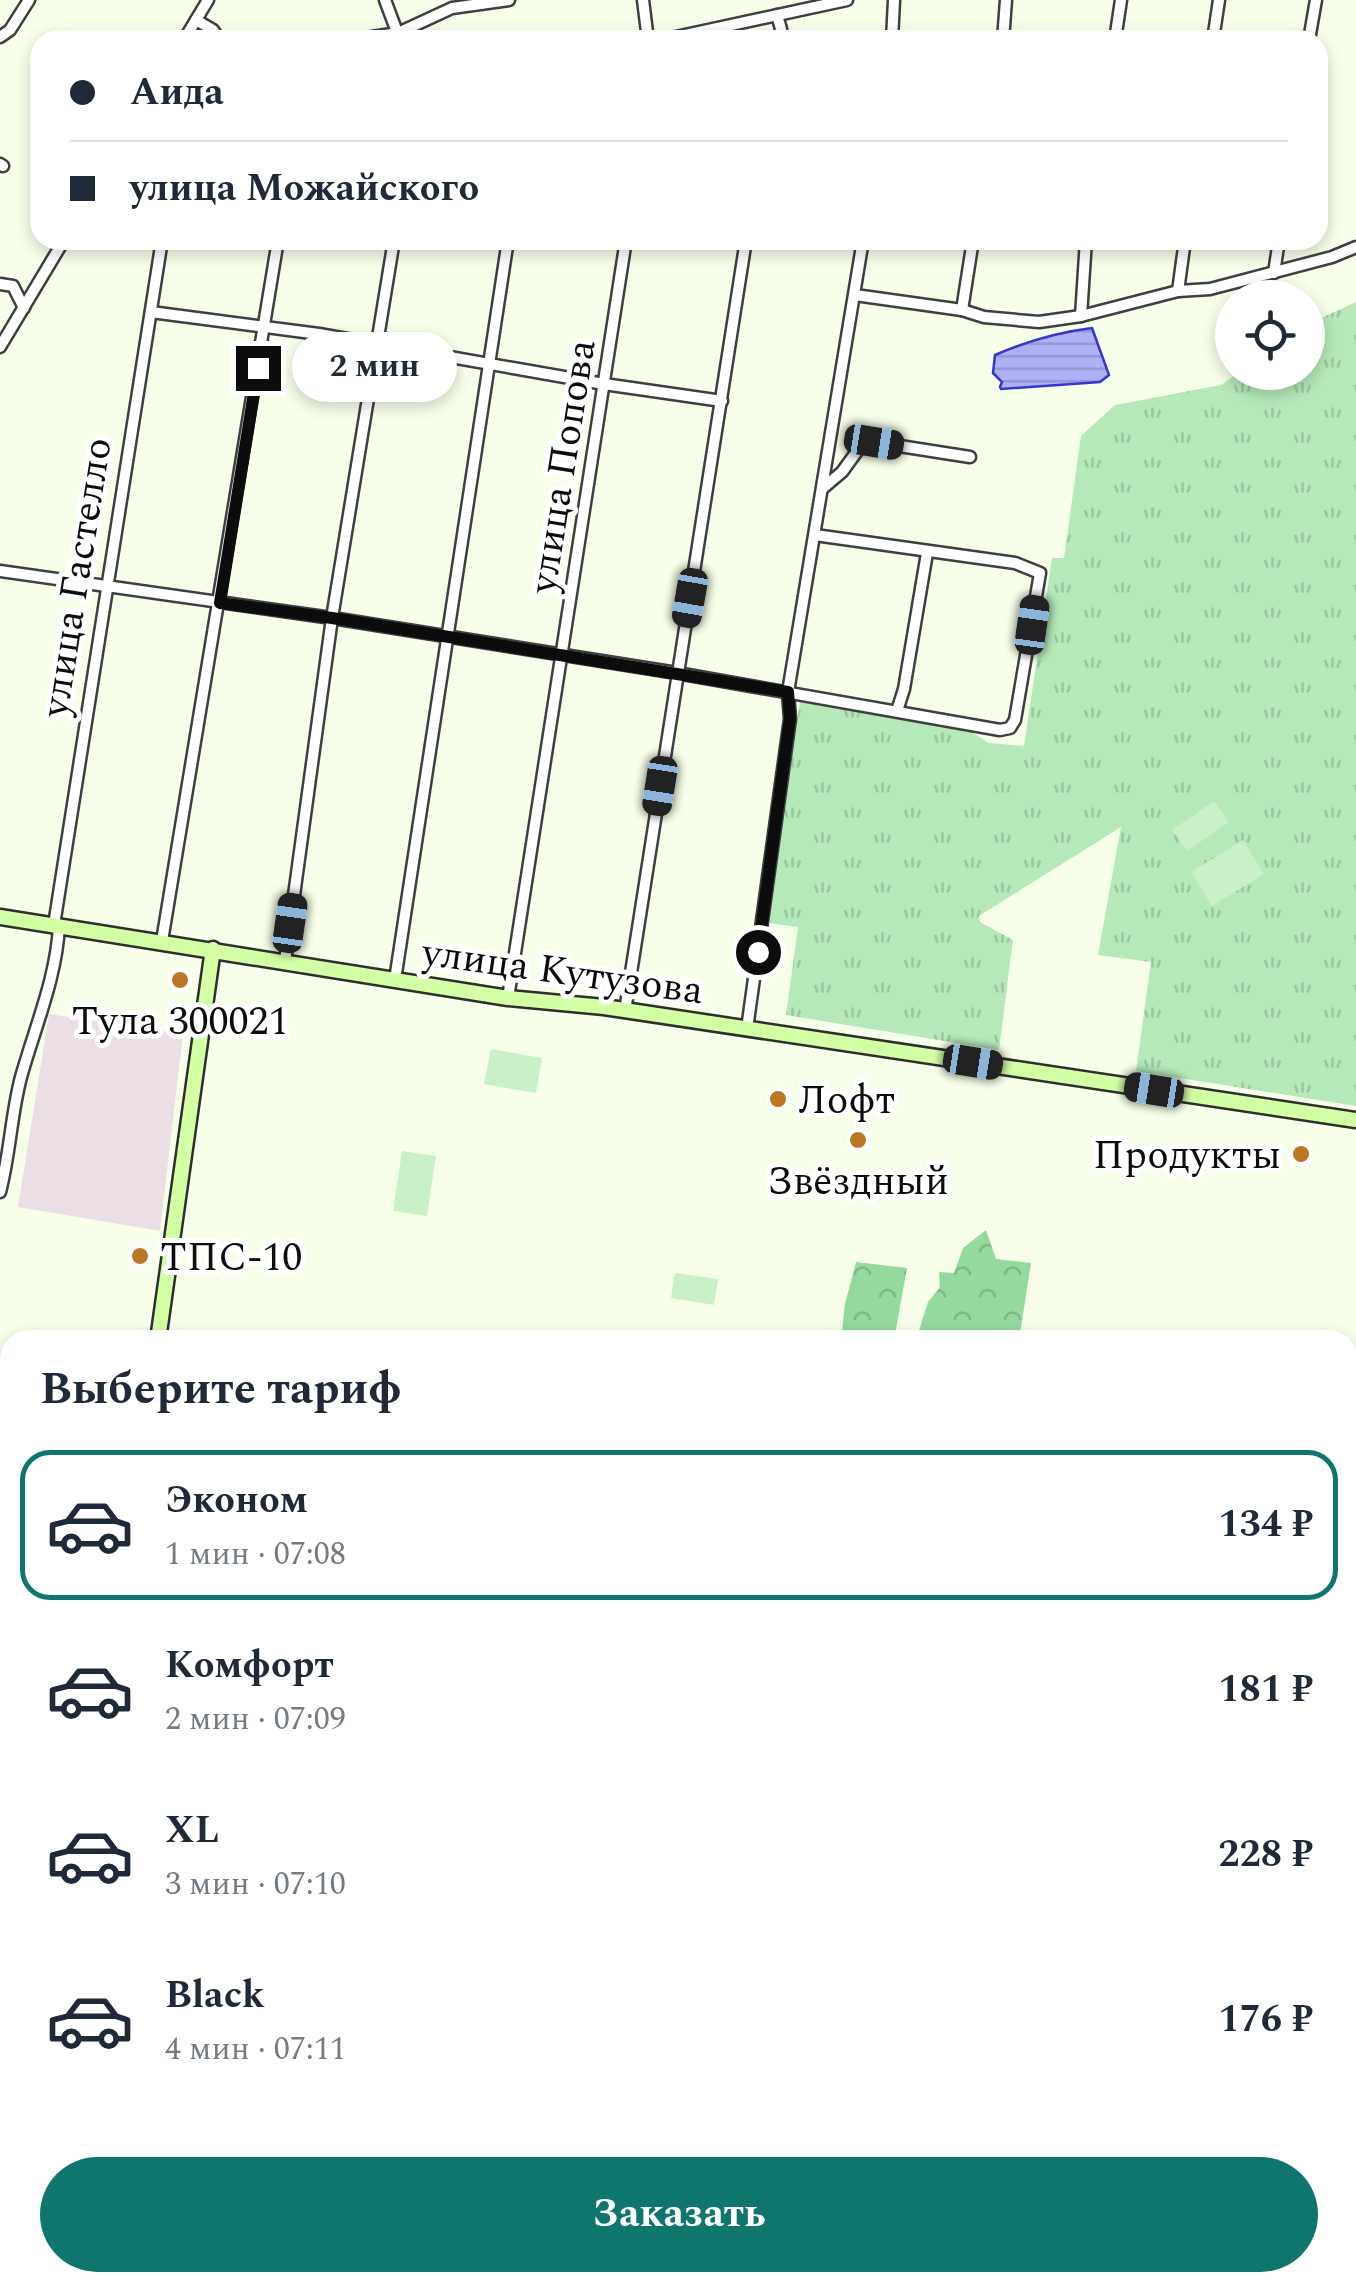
<!DOCTYPE html>
<html lang="ru">
<head>
<meta charset="utf-8">
<style>
	:root { --surface:#fff; --page:#f2f2f3; --text:#1f2937; --muted:#747a83; --line:#e0e1e3; --accent:#0f766e }
	body { margin:0; font-family:Spectral,serif; background:var(--page); color:var(--text); height:100vh; display:flex; flex-direction:column; font-size:38px; white-space:nowrap }
	* { box-sizing:border-box; margin:0 }
	p { font-size:32px; color:var(--muted) }
	.icon { flex:none; width:55px; height:55px; fill:none; stroke:currentColor; stroke-width:2; stroke-linecap:round; stroke-linejoin:round }
	.map { position:relative; flex:1; overflow:hidden }
	.drawer { position:absolute; left:0px; top:1330px; width:1358px; height:962px; display:flex; flex-direction:column; background:var(--surface); border-radius:30px 30px 0 0; box-shadow:0 5px 15px #0003 }
	.drawer>* { flex:none }
	.hud { position:absolute; left:30px; top:30px; width:1298px; height:220px; border-radius:30px; box-shadow:0 5px 15px #0003; display:grid; align-content:center; height:220px; padding:0 40px; background:var(--surface) }
	.tools { position:absolute; left:1215px; top:280px; display:grid; gap:20px }
	.tools a { display:grid; place-items:center; width:110px; height:110px; border-radius:50%; background:var(--surface); box-shadow:0 5px 15px #0003; font-size:50px }
	.end { position:absolute; width:45px; height:45px; margin:-22px; border:12px solid #0c0c0c; background:#fff; box-shadow:0 0 0 5px #fff }
	.from { border-radius:50% }
	.bubble { position:absolute; height:70px; border-radius:35px; background:var(--surface); box-shadow:0 5px 15px #0003; font-size:32px; font-weight:700; line-height:70px; text-align:center }
	.car { position:absolute; width:30px; height:60px; margin:-30px -15px; border-radius:12px; box-shadow:0 0 8px 2px #0007; background:linear-gradient(#222 24%,#8ab4d8 0 40%,#222 0 76%,#8ab4d8 0 86%,#222 0) }
	.hud b { display:flex; align-items:center; gap:35px; height:95px; font-size:38px }
	.hud b+b { border-top:2px solid var(--line) }
	.hud i { width:25px; height:25px; background:var(--text) }
	ul { padding:0; list-style:none }
	li { display:flex; align-items:center; gap:30px; height:150px; margin:0 20px 15px; padding:0 20px; border:5px solid transparent; border-radius:30px }
	li div { flex:1 }
	li b { display:block; font-size:38px }
	li em { font-style:normal; font-weight:700 }
	li.active { border-color:var(--accent) }
	li>.icon { width:90px; height:90px; stroke-width:1.5 }
	h2 { padding:0 40px; font-size:45px; line-height:120px }
	.button { display:flex; gap:20px; margin-top:auto; padding:20px 40px }
	.button a { flex:1; height:115px; border-radius:60px; background:var(--accent); color:#fff; font-size:40px; font-weight:700; line-height:115px; text-align:center }
	.map>svg:first-child { display:block }
	.industrial { fill:#ebdfe5 }
	.forest { fill:url(#forest-crowns) }
	.park { fill:url(#park-tufts) }
	.garden { fill:#b5e9b9 }
	.pitch { fill:#c9f0c6 }
	.water { fill:url(#water-rules); stroke:#3636cd; stroke-width:2.5 }
	.lines { fill:none; stroke-linecap:round; stroke-linejoin:round }
	.street-casing { stroke:#3f3f3f; stroke-width:15 }
	.secondary-casing { stroke:#2e2e2e; stroke-width:19 }
	.street { stroke:#fff; stroke-width:10 }
	.secondary { stroke:#d3ffa5; stroke-width:14 }
	.tram { stroke:#bb7824; stroke-width:2.5 }
	.route { stroke:#0c0c0c; stroke-width:12 }
	.poi-dot { fill:#bb7824; stroke:#fff; stroke-width:4 }
	.labels { text-anchor:middle; stroke-width:10; stroke-linejoin:round; paint-order:stroke }
	.street-label { font-size:40px; fill:#0c0c0c; stroke:#fff }
	.poi-label { font-size:40px; fill:#0c0c0c; stroke:#fff }
</style>
</head>
<body>
<div class="map">
<svg width="1356" height="2291" viewBox="0 0 1356 2291">
	<defs>
		<pattern id="forest-crowns" width="20" height="18" patternUnits="userSpaceOnUse" patternTransform="scale(2.5)"><rect width="20" height="18" fill="#94d99e"/><path d="M2 6a3 3 0 1 1 6 0M12 15a3 3 0 1 1 6 0" fill="none" stroke="#7eb987"/></pattern>
		<pattern id="park-tufts" width="24" height="20" patternUnits="userSpaceOnUse" patternTransform="scale(2.5)"><rect width="24" height="20" fill="#b5e9b9"/><path d="M3 7l-1-3M5 7V3M7 7l1-3M15 17l-1-3M17 17v-4M19 17l1-3" fill="none" stroke="#9ac79e"/></pattern>
		<pattern id="water-rules" width="6" height="5" patternUnits="userSpaceOnUse" patternTransform="scale(2.5)"><rect width="6" height="5" fill="#afb1f6"/><path d="M0 2.5h6" fill="none" stroke="#9597d2"/></pattern>
	</defs>
	<rect width="100%" height="100%" fill="#f7ffea"/>
	<g class="industrial">
		<polygon points="49,1014 183,1034 160,1231 18,1207"/>
		<polygon points="388,2283 866,2282 871,2291 351,2291"/>
	</g>
	<g class="forest">
		<polygon points="986,1230 996,1259 1031,1263 1019,1340 916,1340 928,1302 940,1287 939,1272 954,1273 963,1248"/>
		<polygon points="856,1262 907,1268 894,1340 841,1340 845,1304"/>
	</g>
	<polygon class="park" points="1356,302 1356,1106 1136,1071 1151,962 1098,955 1121,827 979,916 980,922 1013,940 999,1050 786,1015 798,927 769,923 800,700 967,729 989,743 1024,746 1052,558 1064,558 1081,436 1115,405 1221,385 1238,373 1308,372 1308,324"/>
	<g class="garden">
		<polygon points="1356,1973 1356,2258 1348,2259 1348,1977"/>
		<polygon points="870,2283 1251,2283 1221,2291 875,2291"/>
	</g>
	<g class="pitch">
		<polygon points="1214,801 1229,822 1187,851 1172,830"/>
		<polygon points="1243,840 1264,874 1212,906 1191,872"/>
		<polygon points="491,1049 542,1058 536,1093 484,1084"/>
		<polygon points="402,1151 436,1156 427,1216 393,1211"/>
		<polygon points="675,1273 718,1279 714,1305 671,1298"/>
	</g>
	<path class="water" d="M1092,328L1109,375L1100,382L1001,389L1000,387L1002,382L993,373L995,355C1025,342 1060,332 1092,328Z"/>
	<g class="lines">
		<defs>
			<g id="street">
				<polyline points="385,0 400,40"/>
				<polyline points="643,0 648,40"/>
				<polyline points="777,15 781,29 779,40"/>
				<polyline points="196,20 213,30 220,40"/>
				<polyline points="0,37 10,30 29,0"/>
				<polyline points="184,40 208,0"/>
				<polyline points="353,40 398,33 452,8 509,0"/>
				<polyline points="662,40 847,0"/>
				<polyline points="892,40 894,0"/>
				<polyline points="1003,40 1006,0"/>
				<polyline points="1115,40 1121,0"/>
				<polyline points="1213,40 1219,0"/>
				<polyline points="1309,40 1316,0"/>
				<polyline points="0,164 3,166"/>
				<polyline points="1274,273 1279,240"/>
				<polyline points="0,284 13,286 24,308"/>
				<polyline points="1178,291 1185,240"/>
				<polyline points="855,295 962,310 984,317 1039,322 1081,316 1178,291 1210,289 1332,257 1356,247"/>
				<polyline points="962,310 973,240"/>
				<polyline points="151,312 319,334 604,384 722,401"/>
				<polyline points="1081,316 1086,240"/>
				<polyline points="0,347 64,240"/>
				<polyline points="823,488 842,472 863,443 874,442 970,457"/>
				<polyline points="0,571 332,618 677,673 1000,730 1010,728 1015,720 1040,573 1015,563 815,535"/>
				<polyline points="897,711 904,689 927,553"/>
				<polyline points="54,925 162,240"/>
				<polyline points="162,941 278,240"/>
				<polyline points="285,961 332,618 394,240"/>
				<polyline points="395,980 508,240"/>
				<polyline points="508,998 626,240"/>
				<polyline points="625,1011 746,240"/>
				<polyline points="747,1029 790,719 788,692 863,240"/>
				<path d="M0,1192C10,1154 11,1115 21,1077C35,1027 57,976 59,925"/>
				<polyline points="302,2291 337,2282"/>
			</g>
			<g id="secondary">
				<polyline points="0,917 508,998 604,1007 1356,1120"/>
				<polyline points="158,1340 213,949"/>
				<polyline points="0,1528 10,1530"/>
				<polyline points="1348,1733 1356,1734"/>
			</g>
		</defs>
		<use href="#street" class="street-casing"/>
		<use href="#secondary" class="secondary-casing"/>
		<use href="#street" class="street"/>
		<use href="#secondary" class="secondary"/>
		<g class="tram">
			<polyline points="0,1544 10,1545"/>
			<polyline points="1348,1753 1356,1754"/>
		</g>
	</g>
	<g class="lines">
		<polyline class="route" points="258,368 220,603 332,618 788,692 790,718 758,952"/>
	</g>
	<g class="poi-dot">
		<circle cx="180" cy="980" r="10"/>
		<circle cx="778" cy="1099" r="10"/>
		<circle cx="858" cy="1140" r="10"/>
		<circle cx="1301" cy="1154" r="10"/>
		<circle cx="140" cy="1256" r="10"/>
	</g>
	<g class="labels">
		<g class="street-label">
			<text transform="translate(561 466) rotate(-81)" y="14">улица Попова</text>
			<text transform="translate(75 577) rotate(-81)" y="14">улица Гастелло</text>
			<text transform="translate(563 970) rotate(8)" y="14">улица Кутузова</text>
		</g>
		<g class="poi-label">
			<text x="180" y="1034">Тула 300021</text>
			<text x="798" y="1113" text-anchor="start">Лофт</text>
			<text x="1281" y="1168" text-anchor="end">Продукты</text>
			<text x="858" y="1194">Звёздный</text>
			<text x="160" y="1270" text-anchor="start">ТПС-10</text>
		</g>
	</g>
</svg>
<div class="tools">
<a><svg class="icon" aria-label="locate" viewBox="0 0 24 24"><circle cx="12" cy="12" r="6"/><path d="M12 2v4M12 18v4M2 12h4M18 12h4"/></svg></a>
</div>
<i class="end from" style="left:758px;top:952px"></i>
<i class="end" style="left:258px;top:368px"></i>
<div class="bubble" style="left:292px;top:332px;width:165px">2 мин</div>
<i class="car" style="left:874px;top:442px;rotate:99deg"></i>
<i class="car" style="left:690px;top:598px;rotate:190deg"></i>
<i class="car" style="left:1032px;top:625px;rotate:8deg"></i>
<i class="car" style="left:660px;top:786px;rotate:189deg"></i>
<i class="car" style="left:290px;top:923px;rotate:8deg"></i>
<i class="car" style="left:973px;top:1062px;rotate:99deg"></i>
<i class="car" style="left:1154px;top:1090px;rotate:279deg"></i>
<div class="hud">
<b><i class="from"></i>Аида</b>
<b><i></i>улица Можайского</b>
</div>
<section class="drawer">
<h2>Выберите тариф</h2>
<ul>
<li class="active"><svg class="icon" aria-label="car" viewBox="0 0 24 24"><path d="M5 17H2v-5l4-1 3-4h7l3 4 3 1v5h-3M9 17h6M6 11h13"/><circle cx="7" cy="17" r="2"/><circle cx="17" cy="17" r="2"/></svg><div><b>Эконом</b><p>1 мин · 07:08</p></div><em>134 ₽</em></li>
<li><svg class="icon" aria-label="car" viewBox="0 0 24 24"><path d="M5 17H2v-5l4-1 3-4h7l3 4 3 1v5h-3M9 17h6M6 11h13"/><circle cx="7" cy="17" r="2"/><circle cx="17" cy="17" r="2"/></svg><div><b>Комфорт</b><p>2 мин · 07:09</p></div><em>181 ₽</em></li>
<li><svg class="icon" aria-label="car" viewBox="0 0 24 24"><path d="M5 17H2v-5l4-1 3-4h7l3 4 3 1v5h-3M9 17h6M6 11h13"/><circle cx="7" cy="17" r="2"/><circle cx="17" cy="17" r="2"/></svg><div><b>XL</b><p>3 мин · 07:10</p></div><em>228 ₽</em></li>
<li><svg class="icon" aria-label="car" viewBox="0 0 24 24"><path d="M5 17H2v-5l4-1 3-4h7l3 4 3 1v5h-3M9 17h6M6 11h13"/><circle cx="7" cy="17" r="2"/><circle cx="17" cy="17" r="2"/></svg><div><b>Black</b><p>4 мин · 07:11</p></div><em>176 ₽</em></li>
</ul>
<div class="button"><a>Заказать</a></div>
</section>
</div>
</body>
</html>
